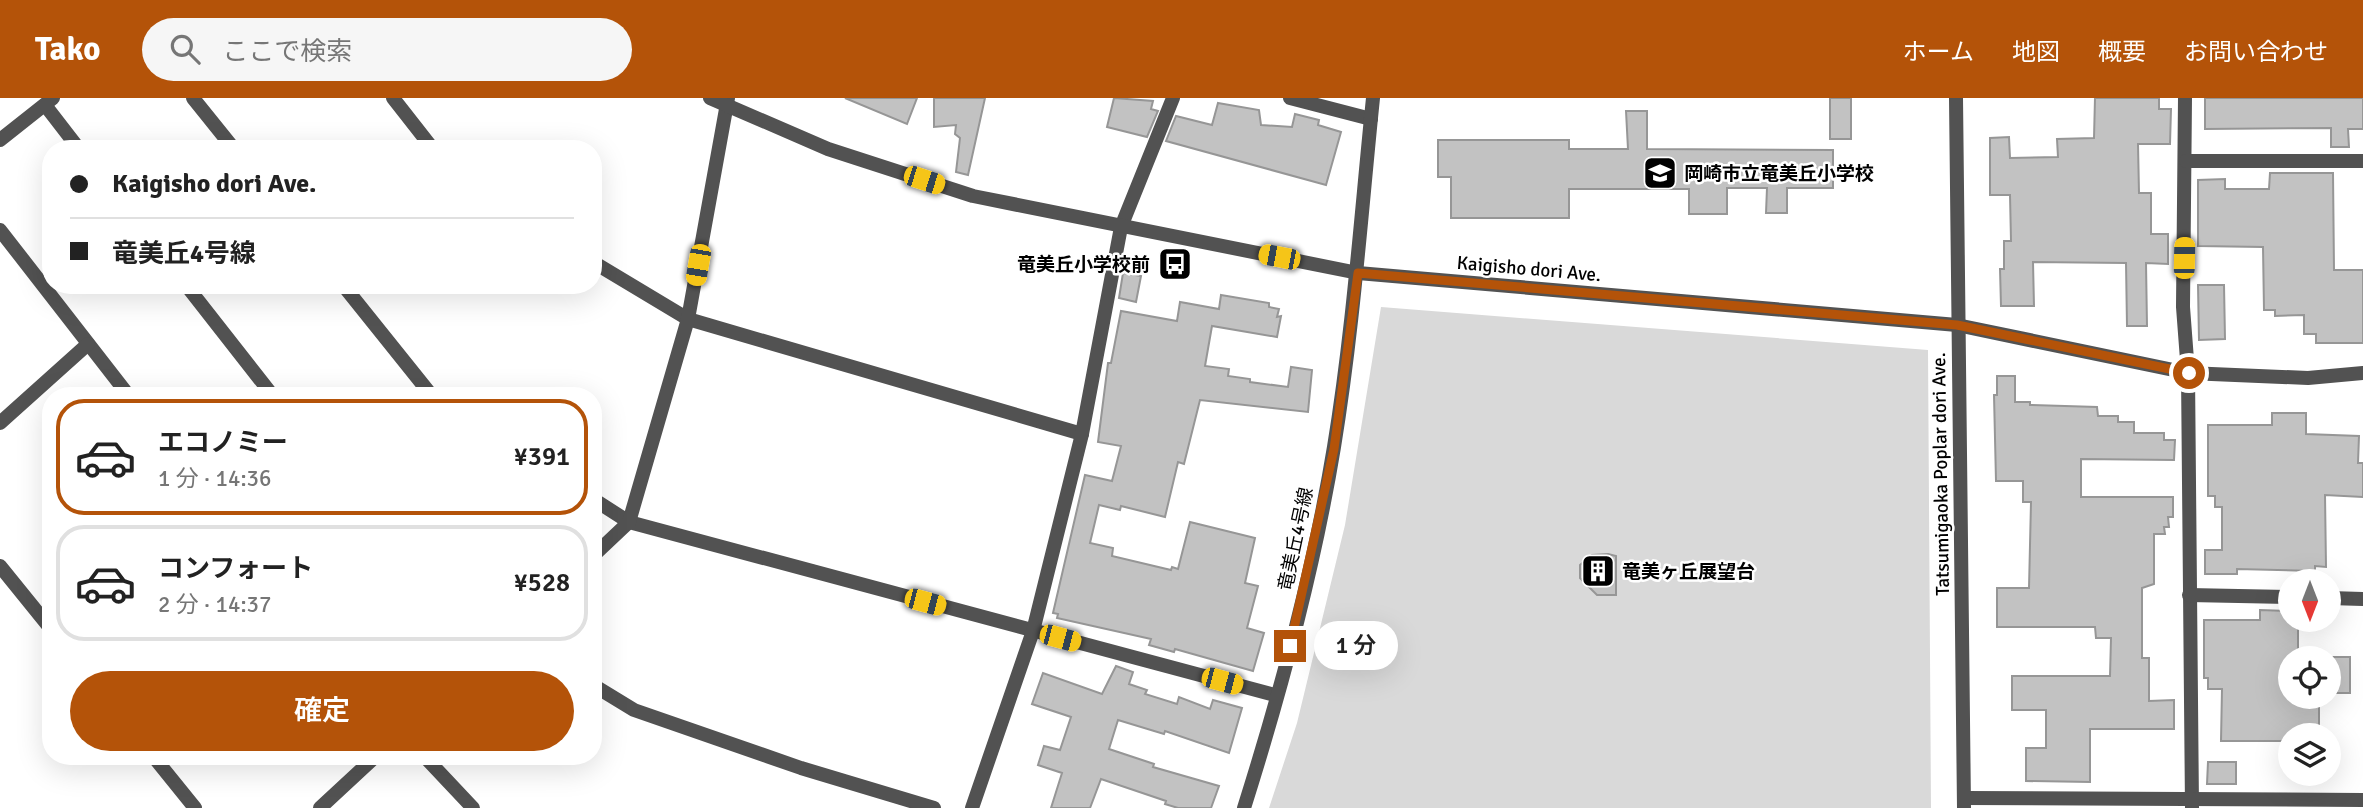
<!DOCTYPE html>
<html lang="ja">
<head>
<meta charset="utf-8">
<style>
	:root { --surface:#fff; --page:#f6f6f6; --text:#222; --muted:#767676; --line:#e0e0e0; --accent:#b45309 }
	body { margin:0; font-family:Signika,"Noto Sans JP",sans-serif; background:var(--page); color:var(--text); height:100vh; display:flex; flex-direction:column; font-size:26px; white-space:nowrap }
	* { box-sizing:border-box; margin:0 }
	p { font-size:23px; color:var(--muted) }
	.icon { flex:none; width:38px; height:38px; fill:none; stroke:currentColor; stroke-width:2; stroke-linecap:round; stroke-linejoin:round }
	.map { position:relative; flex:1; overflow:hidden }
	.drawer { position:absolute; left:42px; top:289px; width:560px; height:378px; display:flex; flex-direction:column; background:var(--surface); border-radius:28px; box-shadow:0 7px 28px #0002 }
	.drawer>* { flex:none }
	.top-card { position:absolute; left:42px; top:42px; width:560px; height:154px; border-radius:28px; box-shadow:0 7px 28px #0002; display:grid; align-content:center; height:154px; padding:0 28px; background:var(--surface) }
	.needle { width:46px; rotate:180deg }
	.fabs { position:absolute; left:2278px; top:471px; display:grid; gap:14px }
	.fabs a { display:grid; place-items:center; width:63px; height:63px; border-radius:50%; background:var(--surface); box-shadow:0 7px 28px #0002; font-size:35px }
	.end { position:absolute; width:32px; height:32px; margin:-16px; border:9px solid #b45309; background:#fff; box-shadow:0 0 0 4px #fff }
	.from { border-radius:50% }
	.bubble { position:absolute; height:49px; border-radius:24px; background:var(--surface); box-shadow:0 7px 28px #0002; font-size:23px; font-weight:600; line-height:49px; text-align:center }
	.car { position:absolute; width:21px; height:42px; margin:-21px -10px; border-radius:9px; box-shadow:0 0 5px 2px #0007; background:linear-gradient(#f5c518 24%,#345 0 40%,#f5c518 0 76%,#345 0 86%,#f5c518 0) }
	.top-card b { display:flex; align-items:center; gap:24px; height:66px; font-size:26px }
	.top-card b+b { border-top:2px solid var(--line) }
	.top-card i { width:18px; height:18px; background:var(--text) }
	ul { padding:12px 0 0; list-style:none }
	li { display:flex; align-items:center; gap:21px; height:116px; margin:0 14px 10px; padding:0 14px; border:4px solid var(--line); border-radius:28px }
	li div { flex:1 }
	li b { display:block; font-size:26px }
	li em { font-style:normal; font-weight:600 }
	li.on { border-color:var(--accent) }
	li>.icon { width:63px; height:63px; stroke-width:1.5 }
	.button { display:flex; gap:14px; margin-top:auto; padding:14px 28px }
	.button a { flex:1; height:80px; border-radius:42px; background:var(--accent); color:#fff; font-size:28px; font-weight:600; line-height:80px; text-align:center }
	header { display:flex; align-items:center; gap:42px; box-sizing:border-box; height:98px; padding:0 35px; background:var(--accent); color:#fff }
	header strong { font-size:33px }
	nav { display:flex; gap:38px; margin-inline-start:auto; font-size:24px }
	.search { width:490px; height:63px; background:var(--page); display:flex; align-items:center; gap:18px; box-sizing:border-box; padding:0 24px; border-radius:38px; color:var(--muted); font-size:26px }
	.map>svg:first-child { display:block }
	.green { fill:#d9d9d9 }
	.building { fill:#c2c2c2; stroke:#969696; stroke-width:2 }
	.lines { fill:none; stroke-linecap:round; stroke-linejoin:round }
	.minor { stroke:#525252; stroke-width:14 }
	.tertiary { stroke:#525252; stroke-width:14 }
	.route { stroke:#b45309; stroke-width:9 }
	.labels { text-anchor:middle; stroke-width:5; stroke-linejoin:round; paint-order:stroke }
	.poi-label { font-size:19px; font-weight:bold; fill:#000; stroke:#fff; text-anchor:start }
	.street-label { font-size:19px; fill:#000; stroke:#fff }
</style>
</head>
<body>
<header>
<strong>Tako</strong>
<div class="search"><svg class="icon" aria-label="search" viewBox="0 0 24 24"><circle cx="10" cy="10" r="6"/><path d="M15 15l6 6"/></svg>ここで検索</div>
<nav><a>ホーム</a><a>地図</a><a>概要</a><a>お問い合わせ</a></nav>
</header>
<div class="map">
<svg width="2363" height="710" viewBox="0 0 2363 710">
	<rect width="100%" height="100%" fill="#fff"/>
	<polygon class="green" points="1381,209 1928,252 1931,710 1269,710 1297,625 1345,427"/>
	<g class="building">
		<polygon points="845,0 917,0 907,26"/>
		<polygon points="934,0 985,0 968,77 956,74 960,40 955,36 956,27 934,29"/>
		<polygon points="1114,0 1153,3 1151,11 1158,13 1147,39 1107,29"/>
		<rect x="1830" y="0" width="21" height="41"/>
		<polygon points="2095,0 2159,0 2159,11 2171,11 2170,46 2138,46 2139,95 2151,95 2151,136 2168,136 2168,166 2146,165 2147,228 2127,228 2126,165 2033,164 2034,208 2001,208 2000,171 2004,171 2004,143 2011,143 2010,97 1990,97 1990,40 2009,39 2010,60 2058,59 2057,41 2094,40"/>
		<polygon points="2205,0 2363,0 2363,31 2348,31 2349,49 2331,49 2331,30 2205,31"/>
		<polygon points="1218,5 1259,12 1261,27 1292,29 1295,16 1319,22 1318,27 1341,34 1326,87 1166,43 1176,18 1212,27"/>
		<polygon points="1626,13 1647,13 1647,51 1833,52 1833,90 1787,90 1787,115 1766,115 1767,90 1727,90 1727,116 1689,116 1689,91 1569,91 1569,120 1451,120 1451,79 1438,79 1438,42 1569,42 1569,51 1628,51"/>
		<polygon points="2270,75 2333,75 2334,172 2363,172 2363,245 2316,245 2316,236 2304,236 2304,217 2275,218 2275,212 2264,212 2263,149 2198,148 2198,82 2225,81 2225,91 2269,91"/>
		<polygon points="1123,175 1141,178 1136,204 1119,200"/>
		<polygon points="2198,187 2224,187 2225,241 2199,242"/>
		<polygon points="1221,197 1269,205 1269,209 1279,211 1277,219 1281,218 1277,239 1212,228 1205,268 1229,271 1228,278 1250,281 1250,284 1288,289 1291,269 1312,272 1308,314 1200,302 1184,366 1178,364 1165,419 1121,408 1120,412 1099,407 1090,445 1113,450 1112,458 1171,472 1172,469 1178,471 1190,424 1255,440 1245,485 1258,488 1247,530 1264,535 1253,573 1175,551 1174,554 1149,547 1151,541 1057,520 1058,516 1053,515 1085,377 1112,383 1121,348 1098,344 1108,265 1111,265 1121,213 1177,223 1180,204 1219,211"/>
		<polygon points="1997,278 2015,278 2015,304 2030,304 2030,307 2097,309 2098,318 2118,318 2118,324 2134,324 2134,335 2164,335 2164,342 2175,342 2174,362 2081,361 2081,399 2173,399 2173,419 2168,419 2169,429 2164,429 2165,436 2154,436 2154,486 2142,490 2142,560 2149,560 2149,603 2174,602 2174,631 2090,631 2090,684 2026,683 2026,650 2046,650 2046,612 2012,612 2012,578 2110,578 2111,540 2096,540 2095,529 1997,529 1997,490 2029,490 2031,404 2023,404 2023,383 1996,383 1994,297 1997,297"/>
		<polygon points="2272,315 2306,315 2306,336 2359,338 2358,365 2363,365 2363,399 2325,397 2326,469 2315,468 2315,473 2237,471 2237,476 2205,476 2205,452 2222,452 2222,409 2215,409 2215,398 2208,398 2208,327 2272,327"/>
		<polygon points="1608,456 1616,458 1616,497 1597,497 1580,480 1580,467 1592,457"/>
		<polygon points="2260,512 2291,513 2291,522 2298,522 2298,560 2291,560 2291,598 2319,598 2319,637 2291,637 2291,643 2221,643 2222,591 2208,591 2208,580 2204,580 2204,522 2260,522"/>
		<rect x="2329" y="559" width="21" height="36"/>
		<polygon points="1116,568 1133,574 1129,586 1147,592 1145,596 1177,606 1179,599 1210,611 1213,602 1242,610 1229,655 1165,633 1164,636 1118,622 1109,651 1154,666 1153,669 1219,688 1211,710 1178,710 1165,706 1166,703 1101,681 1090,710 1051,710 1062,675 1038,667 1044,648 1060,652 1071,619 1032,606 1043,575 1102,596"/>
		<polygon points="2208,664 2236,664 2236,686 2207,686"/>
	</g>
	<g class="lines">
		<g class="minor">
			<polyline points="193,0 234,51"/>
			<polyline points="393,0 433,51"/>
			<polyline points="1290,0 1371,21"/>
			<polyline points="2185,0 2183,209 2188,275 2192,710"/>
			<polyline points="45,7 79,51"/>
			<polyline points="0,42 53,0"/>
			<polyline points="2186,63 2363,63"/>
			<polyline points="0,132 129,298"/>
			<polyline points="593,164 688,221 1082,336"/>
			<polyline points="186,187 273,298"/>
			<polyline points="343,187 432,298"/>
			<polyline points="0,325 88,246"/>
			<polyline points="593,401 629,424 1275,597"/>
			<polyline points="593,458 629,424 688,221 728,0"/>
			<polyline points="2189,497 2291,499"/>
			<polyline points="2329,500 2363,501"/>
			<polyline points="593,587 634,612 801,670 934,710"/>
			<polyline points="424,658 473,710"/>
			<polyline points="1964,700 2363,702"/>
			<polyline points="320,710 376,658"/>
			<polyline points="972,710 1033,533 1082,336 1121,129 1173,0"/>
		</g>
		<g class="tertiary">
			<polyline points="710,0 828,51 973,98 1358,175 1957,227 2188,275 2308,280 2363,275"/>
			<polyline points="1956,0 1964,710"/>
			<polyline points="0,468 51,531"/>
			<polyline points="153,658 195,710"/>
			<path d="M1244,710C1281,593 1314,471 1334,349C1353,233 1361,117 1373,0"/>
		</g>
	</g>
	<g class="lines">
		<polyline class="route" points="1290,548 1334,351 1358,175 1957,227 2189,275"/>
	</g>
	<defs>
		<symbol id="school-square" viewBox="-11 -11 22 22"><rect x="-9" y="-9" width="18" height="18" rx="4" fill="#000" stroke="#fff"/><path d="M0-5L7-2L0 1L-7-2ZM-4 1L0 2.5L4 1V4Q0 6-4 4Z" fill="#fff"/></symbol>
		<symbol id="bus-square" viewBox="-11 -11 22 22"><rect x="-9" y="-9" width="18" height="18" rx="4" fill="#000" stroke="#fff"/><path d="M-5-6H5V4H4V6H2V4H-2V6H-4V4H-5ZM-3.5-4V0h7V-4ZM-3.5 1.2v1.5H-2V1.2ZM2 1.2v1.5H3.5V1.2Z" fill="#fff"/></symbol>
		<symbol id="building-square" viewBox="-11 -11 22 22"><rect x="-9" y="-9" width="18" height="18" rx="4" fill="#000" stroke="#fff"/><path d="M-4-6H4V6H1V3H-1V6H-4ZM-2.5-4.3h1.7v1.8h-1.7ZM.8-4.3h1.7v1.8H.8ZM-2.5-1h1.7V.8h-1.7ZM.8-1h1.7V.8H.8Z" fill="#fff"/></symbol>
	</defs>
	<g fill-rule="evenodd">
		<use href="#school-square" x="1641" y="56" width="38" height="38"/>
		<use href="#bus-square" x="1156" y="147" width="38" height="38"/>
		<use href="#building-square" x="1579" y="454" width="38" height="38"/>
	</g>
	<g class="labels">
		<g class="poi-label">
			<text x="1684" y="82">岡崎市立竜美丘小学校</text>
			<text x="1150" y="173" text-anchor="end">竜美丘小学校前</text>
			<text x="1622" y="480">竜美ヶ丘展望台</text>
		</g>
		<g class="street-label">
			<text transform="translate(1529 170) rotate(5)" y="7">Kaigisho dori Ave.</text>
			<text transform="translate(1940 376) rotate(-91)" y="7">Tatsumigaoka Poplar dori Ave.</text>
			<text transform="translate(1295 441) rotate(-78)" y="7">竜美丘4号線</text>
		</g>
	</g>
</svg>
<div class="fabs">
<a><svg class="needle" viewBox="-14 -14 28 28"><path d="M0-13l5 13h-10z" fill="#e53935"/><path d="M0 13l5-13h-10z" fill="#767676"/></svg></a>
<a><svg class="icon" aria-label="locate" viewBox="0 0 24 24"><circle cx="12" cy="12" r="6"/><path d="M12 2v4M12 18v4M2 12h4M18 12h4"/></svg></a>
<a><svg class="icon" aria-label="layers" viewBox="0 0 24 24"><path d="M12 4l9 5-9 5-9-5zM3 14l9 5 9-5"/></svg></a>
</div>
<i class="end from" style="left:2189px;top:275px"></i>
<i class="end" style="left:1290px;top:548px"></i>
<div class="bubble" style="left:1314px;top:523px;width:84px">1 分</div>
<i class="car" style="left:924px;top:82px;rotate:108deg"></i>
<i class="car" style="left:1279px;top:159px;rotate:281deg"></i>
<i class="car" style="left:2184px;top:160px;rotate:1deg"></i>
<i class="car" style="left:698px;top:167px;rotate:190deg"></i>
<i class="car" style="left:925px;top:504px;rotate:105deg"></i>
<i class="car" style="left:1060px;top:540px;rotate:105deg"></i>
<i class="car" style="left:1222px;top:583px;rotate:105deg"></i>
<div class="top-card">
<b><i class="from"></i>Kaigisho dori Ave.</b>
<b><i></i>竜美丘4号線</b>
</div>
<section class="drawer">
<ul>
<li class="on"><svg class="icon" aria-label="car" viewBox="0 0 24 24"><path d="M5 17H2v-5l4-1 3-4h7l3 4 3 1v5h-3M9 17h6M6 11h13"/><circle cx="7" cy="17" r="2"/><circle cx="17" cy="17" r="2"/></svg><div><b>エコノミー</b><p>1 分 · 14:36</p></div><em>¥391</em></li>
<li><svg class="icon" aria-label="car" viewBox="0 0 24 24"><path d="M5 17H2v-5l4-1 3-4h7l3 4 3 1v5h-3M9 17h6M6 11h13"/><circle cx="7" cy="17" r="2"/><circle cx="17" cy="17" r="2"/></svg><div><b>コンフォート</b><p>2 分 · 14:37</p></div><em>¥528</em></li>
</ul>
<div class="button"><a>確定</a></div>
</section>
</div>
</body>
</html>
